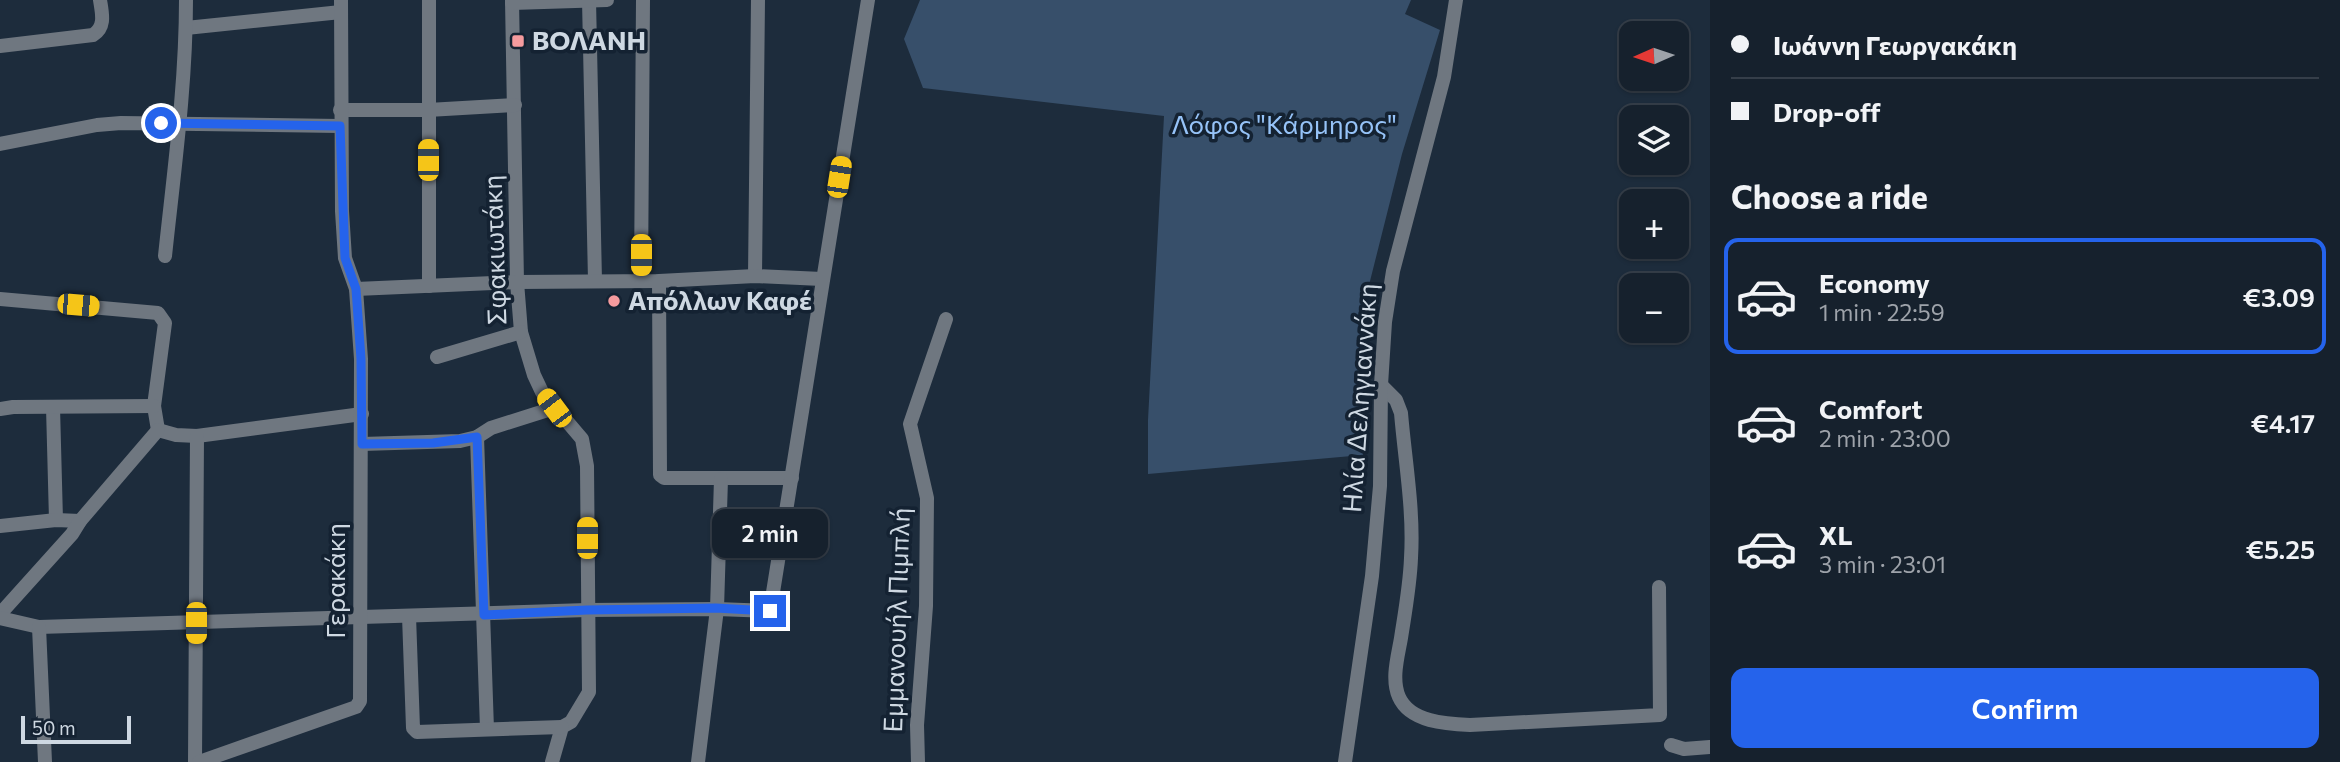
<!DOCTYPE html>
<html lang="en">
<head>
<meta charset="utf-8">
<style>
	:root { --surface:#16212d; --page:#1f2935; --text:#f1f3f6; --muted:#9ea3aa; --line:#353e49; --accent:#2563eb }
	body { margin:0; font-family:Commissioner,sans-serif; background:var(--page); color:var(--text); height:100vh; display:flex; flex-direction:column; font-size:26px; white-space:nowrap }
	* { box-sizing:border-box; margin:0 }
	p { font-size:23px; color:var(--muted) }
	.icon { flex:none; width:38px; height:38px; fill:none; stroke:currentColor; stroke-width:2; stroke-linecap:round; stroke-linejoin:round }
	.map { position:relative; flex:1; overflow:hidden }
	.details { display:flex; flex-direction:column; background:var(--surface); width:630px }
	.details>* { flex:none }
	.guide { display:grid; align-content:center; height:154px; padding:0 21px; background:var(--surface) }
	.needle { width:46px; rotate:267deg }
	.tools { position:absolute; left:1619px; top:21px; display:grid; gap:14px }
	.tools a { display:grid; place-items:center; width:70px; height:70px; border-radius:14px; background:var(--surface); box-shadow:0 2px 5px #0004,0 0 0 2px var(--line); font-size:35px }
	.scale { position:absolute; left:21px; bottom:18px; width:110px; box-sizing:border-box; padding-left:7px; border:4px solid #ced8e2; border-top:0; font-size:19px; line-height:24px; white-space:nowrap; color:#ced8e2; -webkit-text-stroke:5px #142232; paint-order:stroke }
	.end { position:absolute; width:32px; height:32px; margin:-16px; border:9px solid #2563eb; background:#fff; box-shadow:0 0 0 4px #fff }
	.from { border-radius:50% }
	.bubble { position:absolute; height:49px; border-radius:14px; background:var(--surface); box-shadow:0 2px 5px #0004,0 0 0 2px var(--line); font-size:23px; font-weight:600; line-height:49px; text-align:center }
	.car { position:absolute; width:21px; height:42px; margin:-21px -10px; border-radius:9px; box-shadow:0 0 5px 2px #0007; background:linear-gradient(#f5c518 24%,#345 0 40%,#f5c518 0 76%,#345 0 86%,#f5c518 0) }
	.guide b { display:flex; align-items:center; gap:24px; height:66px; font-size:26px }
	.guide b+b { border-top:2px solid var(--line) }
	.guide i { width:18px; height:18px; background:var(--text) }
	ul { padding:0; list-style:none }
	li { display:flex; align-items:center; gap:21px; height:116px; margin:0 14px 10px; padding:0 7px; border:4px solid transparent; border-radius:14px }
	li div { flex:1 }
	li b { display:block; font-size:26px }
	li em { font-style:normal; font-weight:600 }
	li.selected { border-color:var(--accent) }
	li>.icon { width:63px; height:63px; stroke-width:1.5 }
	h2 { padding:0 21px; font-size:32px; line-height:84px }
	.action { display:flex; gap:14px; margin-top:auto; padding:14px 21px }
	.action a { flex:1; height:80px; border-radius:14px; background:var(--accent); color:#fff; font-size:28px; font-weight:600; line-height:80px; text-align:center }
	main { display:flex; flex:1; min-height:0 }
	.map>svg:first-child { display:block }
	.green { fill:#374f6a }
	.lines { fill:none; stroke-linecap:round; stroke-linejoin:round }
	.minor { stroke:#6f7780; stroke-width:14 }
	.tertiary { stroke:#6f7780; stroke-width:14 }
	.route { stroke:#2563eb; stroke-width:9 }
	.poi-dot { fill:#f59b9e; stroke:#142232; stroke-width:2.5 }
	.labels { text-anchor:middle; stroke-width:7; stroke-linejoin:round; paint-order:stroke }
	.poi-label { font-size:26px; font-weight:bold; fill:#ced8e2; stroke:#142232; text-anchor:start }
	.park-label { font-size:26px; fill:#96c3f8; stroke:#142232 }
	.street-label { font-size:26px; fill:#ced8e2; stroke:#142232 }
</style>
</head>
<body>
<main>
<div class="map">
<svg width="1710" height="762" viewBox="0 0 1710 762">
	<rect width="100%" height="100%" fill="#1d2c3c"/>
	<polygon class="green" points="920,0 1411,0 1405,14 1440,30 1402,154 1366,297 1363,455 1148,474 1148,420 1164,116 923,88 904,39"/>
	<g class="lines">
		<g class="minor">
			<polyline points="512,0 517,282 521,332 534,375 542,392 582,439 587,466 589,692 571,722 562,727 552,762"/>
			<polyline points="589,0 595,281"/>
			<polyline points="512,3 607,0"/>
			<polyline points="186,28 341,12"/>
			<path d="M0,46L93,35C106,27 102,13 100,0"/>
			<polyline points="340,110 428,110 515,105"/>
			<polyline points="0,144 97,125 121,123 340,126"/>
			<path d="M165,256C174,171 186,85 186,0"/>
			<polyline points="755,276 758,0"/>
			<polyline points="641,280 643,0"/>
			<polyline points="659,281 660,475 664,478 792,478"/>
			<polyline points="429,286 429,0"/>
			<polyline points="356,289 517,282 659,281 755,276 822,279"/>
			<polyline points="0,299 158,313 165,323 154,406 158,430"/>
			<polyline points="437,357 521,332"/>
			<path d="M1381,385L1396,400L1401,413C1405,461 1414,510 1411,558C1410,585 1405,612 1401,638C1398,656 1391,679 1399,697C1410,722 1446,724 1470,725L1660,715L1659,587"/>
			<polyline points="53,407 56,520"/>
			<polyline points="0,409 13,407 154,406"/>
			<polyline points="158,430 176,435 197,436 362,414"/>
			<polyline points="477,437 487,729"/>
			<polyline points="362,444 460,441 477,437 491,428 554,408"/>
			<polyline points="0,526 56,520 80,521"/>
			<polyline points="0,614 72,534 80,521 158,430"/>
			<polyline points="409,616 413,728 417,732 562,727"/>
			<polyline points="0,618 39,627 587,610 717,609 770,611 868,0"/>
			<polyline points="39,627 45,762"/>
			<polyline points="1671,745 1684,749 1710,747"/>
			<polyline points="195,762 197,436"/>
			<polyline points="199,762 356,707 360,701 361,359 356,289 345,258 342,211 341,0"/>
			<polyline points="698,762 717,609 721,479"/>
			<polyline points="918,762 917,725 926,606 927,498 910,424 946,319"/>
		</g>
		<polyline class="tertiary" points="1345,762 1372,576 1380,486 1381,385 1385,322 1393,271 1444,77 1456,0"/>
	</g>
	<g class="lines">
		<polyline class="route" points="161,123 340,126 345,258 356,289 361,359 362,444 433,443 477,437 484,615 587,610 716,608 770,611"/>
	</g>
	<g class="poi-dot">
		<rect x="511" y="34" width="14" height="14" rx="3.5"/>
		<circle cx="614" cy="301" r="7"/>
	</g>
	<g class="labels">
		<g class="poi-label">
			<text x="532" y="50">ΒΟΛΑΝΗ</text>
			<text x="628" y="310">Απόλλων Καφέ</text>
		</g>
		<g class="park-label">
			<text x="1284" y="134">Λόφος "Κάρμηρος"</text>
		</g>
		<g class="street-label">
			<text transform="translate(495 250) rotate(-92)" y="9">Σφακιωτάκη</text>
			<text transform="translate(1360 398) rotate(-86)" y="9">Ηλία Δεληγιαννάκη</text>
			<text transform="translate(336 581) rotate(-90)" y="9">Γερακάκη</text>
			<text transform="translate(897 620) rotate(-88)" y="9">Εµµανουήλ Πιµπλή</text>
		</g>
	</g>
</svg>
<div class="tools">
<a><svg class="needle" viewBox="-14 -14 28 28"><path d="M0-13l5 13h-10z" fill="#e53935"/><path d="M0 13l5-13h-10z" fill="#9ea3aa"/></svg></a>
<a><svg class="icon" aria-label="layers" viewBox="0 0 24 24"><path d="M12 4l9 5-9 5-9-5zM3 14l9 5 9-5"/></svg></a>
<a>+</a>
<a>−</a>
</div>
<div class="scale">50 m</div>
<i class="end from" style="left:161px;top:123px"></i>
<i class="end" style="left:770px;top:611px"></i>
<div class="bubble" style="left:712px;top:509px;width:116px">2 min</div>
<i class="car" style="left:428px;top:160px;rotate:0deg"></i>
<i class="car" style="left:839px;top:177px;rotate:9deg"></i>
<i class="car" style="left:641px;top:255px;rotate:180deg"></i>
<i class="car" style="left:78px;top:305px;rotate:95deg"></i>
<i class="car" style="left:554px;top:408px;rotate:323deg"></i>
<i class="car" style="left:587px;top:538px;rotate:0deg"></i>
<i class="car" style="left:196px;top:623px;rotate:180deg"></i>
</div>
<section class="details">
<div class="guide">
<b><i class="from"></i>Ιωάννη Γεωργακάκη</b>
<b><i></i>Drop-off</b>
</div>
<h2>Choose a ride</h2>
<ul>
<li class="selected"><svg class="icon" aria-label="car" viewBox="0 0 24 24"><path d="M5 17H2v-5l4-1 3-4h7l3 4 3 1v5h-3M9 17h6M6 11h13"/><circle cx="7" cy="17" r="2"/><circle cx="17" cy="17" r="2"/></svg><div><b>Economy</b><p>1 min · 22:59</p></div><em>€3.09</em></li>
<li><svg class="icon" aria-label="car" viewBox="0 0 24 24"><path d="M5 17H2v-5l4-1 3-4h7l3 4 3 1v5h-3M9 17h6M6 11h13"/><circle cx="7" cy="17" r="2"/><circle cx="17" cy="17" r="2"/></svg><div><b>Comfort</b><p>2 min · 23:00</p></div><em>€4.17</em></li>
<li><svg class="icon" aria-label="car" viewBox="0 0 24 24"><path d="M5 17H2v-5l4-1 3-4h7l3 4 3 1v5h-3M9 17h6M6 11h13"/><circle cx="7" cy="17" r="2"/><circle cx="17" cy="17" r="2"/></svg><div><b>XL</b><p>3 min · 23:01</p></div><em>€5.25</em></li>
</ul>
<div class="action"><a>Confirm</a></div>
</section>
</main>
</body>
</html>
